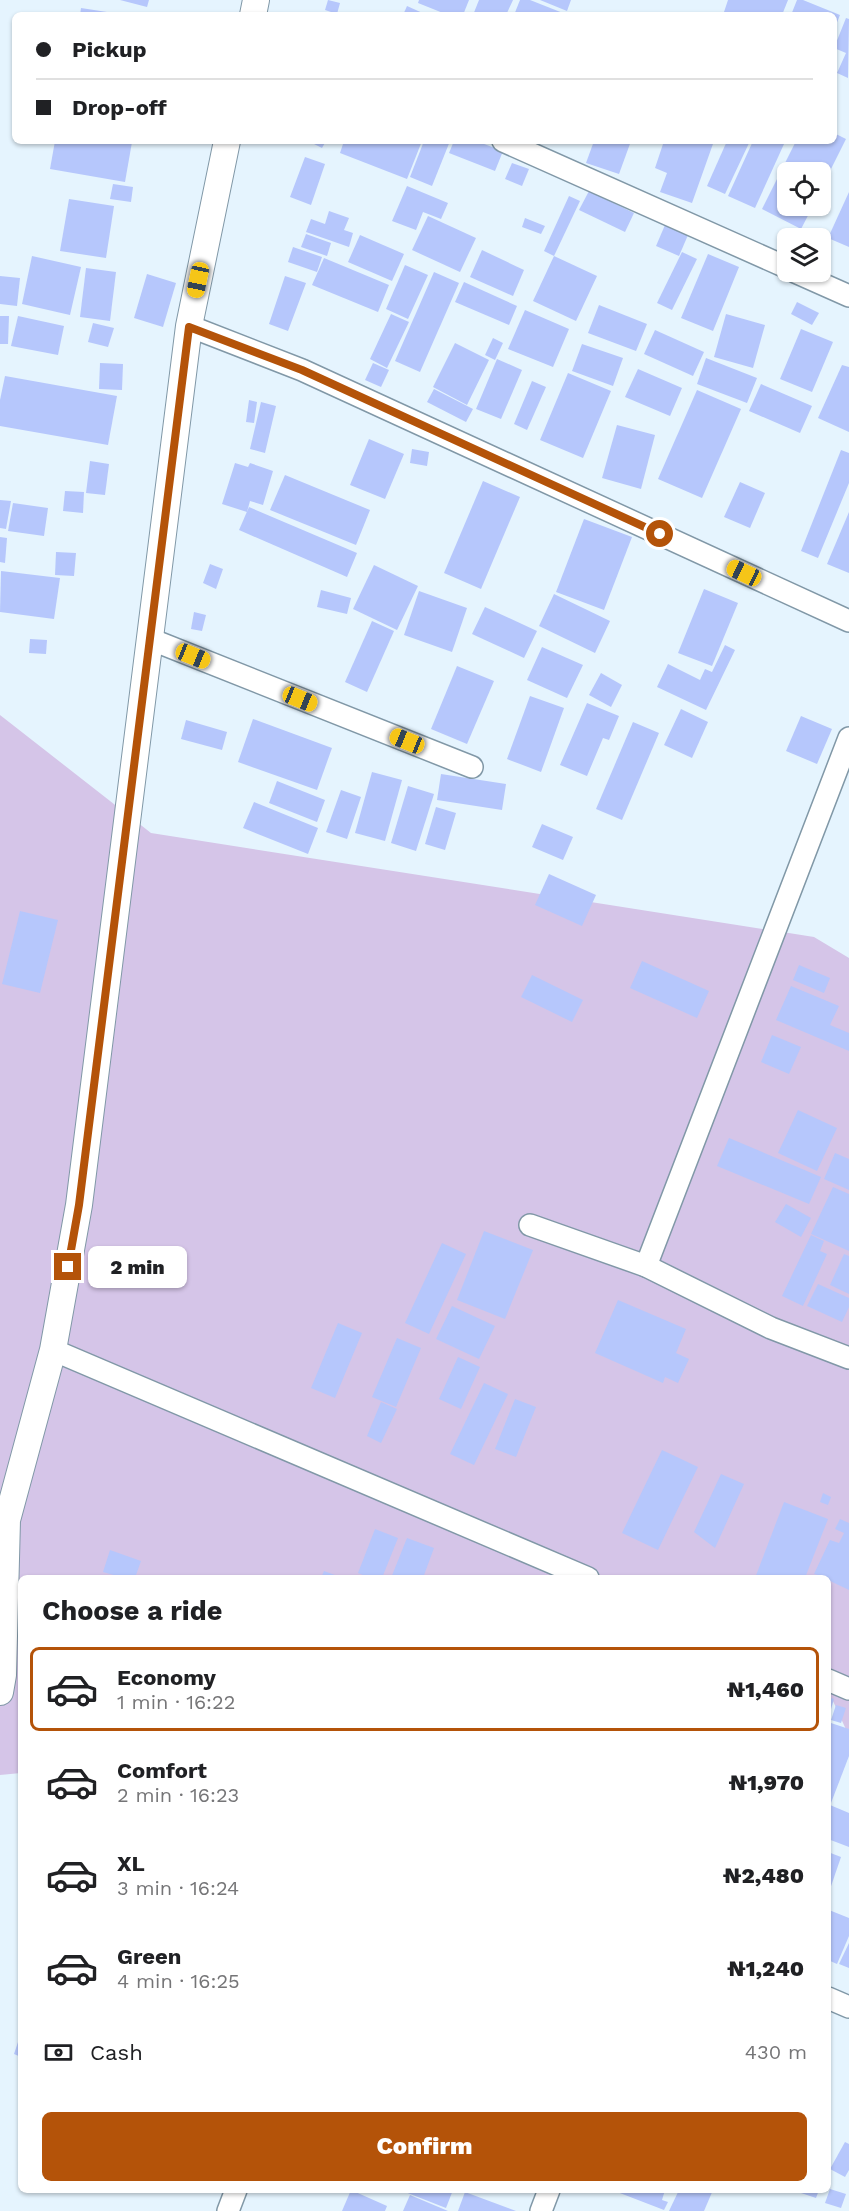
<!DOCTYPE html>
<html lang="en">
<head>
<meta charset="utf-8">
<style>
	:root { --surface:#fff; --page:#f6f6f6; --text:#202124; --muted:#757577; --line:#e0e0e0; --accent:#b45309 }
	body { margin:0; font-family:"Work Sans",sans-serif; background:var(--page); color:var(--text); height:100vh; display:flex; flex-direction:column; font-size:22px; white-space:nowrap }
	* { box-sizing:border-box; margin:0 }
	p { font-size:20px; color:var(--muted) }
	.icon { flex:none; width:33px; height:33px; fill:none; stroke:currentColor; stroke-width:2; stroke-linecap:round; stroke-linejoin:round }
	.map { position:relative; flex:1; overflow:hidden }
	.sheet { position:absolute; left:18px; top:1575px; width:813px; height:618px; display:flex; flex-direction:column; background:var(--surface); border-radius:9px; box-shadow:0 2px 4px #0004 }
	.sheet>* { flex:none }
	.hud { position:absolute; left:12px; top:12px; width:825px; height:132px; border-radius:9px; box-shadow:0 2px 4px #0004; display:grid; align-content:center; height:132px; padding:0 24px; background:var(--surface) }
	.buttons { position:absolute; left:777px; top:162px; display:grid; gap:12px }
	.buttons a { display:grid; place-items:center; width:54px; height:54px; border-radius:9px; background:var(--surface); box-shadow:0 2px 4px #0004; font-size:30px }
	.end { position:absolute; width:27px; height:27px; margin:-14px; border:8px solid #b45309; background:#fff; box-shadow:0 0 0 3px #fff }
	.from { border-radius:50% }
	.bubble { position:absolute; height:42px; border-radius:9px; background:var(--surface); box-shadow:0 2px 4px #0004; font-size:20px; font-weight:800; line-height:42px; text-align:center }
	.car { position:absolute; width:18px; height:36px; margin:-18px -9px; border-radius:8px; box-shadow:0 0 4px 2px #0007; background:linear-gradient(#f5c518 24%,#345 0 40%,#f5c518 0 76%,#345 0 86%,#f5c518 0) }
	.hud b { display:flex; align-items:center; gap:21px; height:57px; font-size:22px }
	.hud b+b { border-top:2px solid var(--line) }
	.hud i { width:15px; height:15px; background:var(--text) }
	ul { padding:0; list-style:none }
	li { display:flex; align-items:center; gap:18px; height:84px; margin:0 12px 9px; padding:0 12px; border:3px solid transparent; border-radius:9px }
	li div { flex:1 }
	li b { display:block; font-size:22px }
	li em { font-style:normal; font-weight:800 }
	li.on { border-color:var(--accent) }
	li>.icon { width:54px; height:54px; stroke-width:1.5 }
	h2 { padding:0 24px; font-size:27px; line-height:72px }
	.pay { display:flex; align-items:center; gap:15px; height:66px; padding:0 24px; font-size:22px }
	.pay p { margin-inline-start:auto }
	.cta { display:flex; gap:12px; margin-top:auto; padding:12px 24px }
	.cta a { flex:1; height:69px; border-radius:9px; background:var(--accent); color:#fff; font-size:24px; font-weight:800; line-height:69px; text-align:center }
	.map>svg:first-child { display:block }
	.green { fill:#d5c5e8 }
	.building { fill:#b6c7fc }
	.lines { fill:none; stroke-linecap:round; stroke-linejoin:round }
	.minor-casing { stroke:#8198a7; stroke-width:24 }
	.tertiary-casing { stroke:#8198a7; stroke-width:28 }
	.minor { stroke:#fff; stroke-width:21 }
	.tertiary { stroke:#fff; stroke-width:26 }
	.route { stroke:#b45309; stroke-width:8 }
</style>
</head>
<body>
<div class="map">
<svg width="849" height="2211" viewBox="0 0 849 2211">
	<rect width="100%" height="100%" fill="#e5f4fe"/>
	<polygon class="green" points="0,715 151,833 814,937 849,958 849,1736 833,1701 828,1701 828,1578 21,1578 21,1773 0,1775"/>
	<g class="building">
		<polygon points="120,0 149,0 147,7"/>
		<polygon points="328,0 340,3 337,14 325,10"/>
		<polygon points="419,0 469,0 463,15 448,15 418,3"/>
		<polygon points="479,0 513,0 506,15 473,15"/>
		<polygon points="520,0 530,0 568,15 514,15"/>
		<polygon points="540,0 571,0 567,11"/>
		<polygon points="728,0 788,0 782,15 723,15"/>
		<polygon points="797,0 803,0 840,15 834,30 834,15 791,15"/>
		<polygon points="407,6 427,15 403,15"/>
		<polygon points="81,8 120,14 120,15 80,15"/>
		<polygon points="846,18 849,19 848,78 837,73 846,53 834,48"/>
		<polygon points="834,133 846,139 820,191 820,172 788,172 788,206 813,206 801,229 762,209 796,141 834,141"/>
		<polygon points="55,141 132,142 125,182 50,169"/>
		<polygon points="308,141 326,141 322,148"/>
		<polygon points="344,141 422,141 407,179 340,153"/>
		<polygon points="424,141 450,141 432,186 410,177"/>
		<polygon points="454,141 476,141 503,151 495,171 449,153"/>
		<polygon points="594,141 631,141 619,174 586,163"/>
		<polygon points="664,141 714,141 692,203 660,192 667,173 655,168"/>
		<polygon points="727,141 750,141 725,194 707,186"/>
		<polygon points="753,141 778,141 784,144 755,208 728,196"/>
		<polygon points="305,157 325,164 311,205 290,197"/>
		<polygon points="512,163 529,169 522,186 505,179"/>
		<polygon points="113,184 133,187 131,202 110,199"/>
		<polygon points="407,186 448,203 441,219 423,212 416,230 392,221"/>
		<polygon points="589,191 634,213 625,232 579,210"/>
		<polygon points="849,192 849,247 828,238"/>
		<polygon points="569,196 580,201 554,256 544,251"/>
		<polygon points="69,199 114,206 106,258 60,251"/>
		<polygon points="329,211 349,218 344,230 353,233 349,247 306,232 311,219 325,224"/>
		<polygon points="428,216 476,238 460,272 412,250"/>
		<polygon points="525,218 545,226 541,234 522,227"/>
		<polygon points="665,225 688,235 679,256 656,246"/>
		<polygon points="306,234 331,243 327,256 301,247"/>
		<polygon points="360,235 404,254 392,281 348,262"/>
		<polygon points="293,247 322,257 317,272 288,262"/>
		<polygon points="482,250 524,270 513,296 470,277"/>
		<polygon points="682,252 697,259 672,310 657,303"/>
		<polygon points="708,254 739,267 713,331 681,318"/>
		<polygon points="32,256 81,267 70,315 22,304"/>
		<polygon points="554,256 597,276 576,321 533,301"/>
		<polygon points="324,258 389,285 378,312 312,285"/>
		<polygon points="405,265 428,275 408,319 386,309"/>
		<polygon points="86,268 116,272 110,321 80,317"/>
		<polygon points="434,272 459,283 420,372 395,361"/>
		<polygon points="147,274 176,283 163,327 134,318"/>
		<polygon points="0,276 20,278 17,306 0,304"/>
		<polygon points="285,276 306,283 288,331 269,324"/>
		<polygon points="464,282 517,306 509,325 455,302"/>
		<polygon points="797,302 819,313 812,325 791,314"/>
		<polygon points="599,305 647,324 636,351 588,333"/>
		<polygon points="525,310 569,329 553,367 508,349"/>
		<polygon points="391,314 409,322 387,368 370,359"/>
		<polygon points="726,314 765,325 753,368 714,357"/>
		<polygon points="0,316 9,316 8,344 0,344"/>
		<polygon points="18,316 64,326 58,355 11,346"/>
		<polygon points="93,323 114,328 108,347 88,342"/>
		<polygon points="801,329 833,342 812,392 780,379"/>
		<polygon points="655,330 704,352 693,376 644,354"/>
		<polygon points="493,338 503,343 495,360 485,355"/>
		<polygon points="455,343 489,360 467,405 433,387"/>
		<polygon points="582,344 623,358 613,386 572,371"/>
		<polygon points="706,358 757,378 747,403 697,384"/>
		<polygon points="497,359 522,370 501,419 476,409"/>
		<polygon points="100,363 123,364 122,390 99,389"/>
		<polygon points="373,363 389,370 381,387 365,380"/>
		<polygon points="842,365 849,367 849,432 818,418"/>
		<polygon points="638,369 682,388 670,416 625,397"/>
		<polygon points="568,373 611,391 583,458 540,440"/>
		<polygon points="5,376 117,396 108,445 0,426 0,400"/>
		<polygon points="532,381 546,387 527,430 514,424"/>
		<polygon points="761,384 812,406 800,433 749,411"/>
		<polygon points="434,389 473,409 466,422 427,402"/>
		<polygon points="697,390 741,409 702,498 658,479"/>
		<polygon points="249,400 257,402 254,423 246,422"/>
		<polygon points="261,402 276,406 265,453 250,449"/>
		<polygon points="617,425 655,435 641,489 602,478"/>
		<polygon points="369,439 404,454 385,499 350,485"/>
		<polygon points="412,449 429,452 427,466 410,463"/>
		<polygon points="841,450 849,453 849,483 818,558 801,551"/>
		<polygon points="90,461 109,464 105,495 86,493"/>
		<polygon points="235,463 248,467 250,463 273,471 263,505 250,501 247,512 222,504"/>
		<polygon points="285,475 370,510 356,545 270,510"/>
		<polygon points="483,481 520,497 481,589 444,573"/>
		<polygon points="740,482 765,493 750,528 724,517"/>
		<polygon points="65,491 84,492 83,513 63,511"/>
		<polygon points="0,500 11,501 6,529 0,528"/>
		<polygon points="13,503 48,508 44,536 8,531"/>
		<polygon points="249,507 357,553 347,577 239,530"/>
		<polygon points="849,512 849,573 827,564"/>
		<polygon points="584,519 632,537 604,610 556,592"/>
		<polygon points="0,537 7,538 5,563 0,562"/>
		<polygon points="56,552 76,553 74,576 55,575"/>
		<polygon points="210,564 223,569 216,589 203,583"/>
		<polygon points="374,565 418,586 397,630 353,609"/>
		<polygon points="1,571 60,578 54,619 0,612"/>
		<polygon points="704,589 738,603 712,666 678,653"/>
		<polygon points="321,590 351,598 347,614 317,607"/>
		<polygon points="419,591 467,608 452,652 404,635"/>
		<polygon points="554,594 610,621 595,653 539,626"/>
		<polygon points="485,607 537,631 524,658 472,634"/>
		<polygon points="194,612 206,615 202,631 191,629"/>
		<polygon points="372,621 394,631 367,692 345,682"/>
		<polygon points="30,639 47,640 46,654 29,653"/>
		<polygon points="725,645 735,650 706,710 657,687 668,664 700,680 705,669 712,672"/>
		<polygon points="542,647 583,665 567,698 527,680"/>
		<polygon points="457,666 494,681 467,744 431,729"/>
		<polygon points="601,673 622,685 611,707 589,695"/>
		<polygon points="530,696 564,708 541,772 507,759"/>
		<polygon points="587,703 619,716 609,740 603,738 587,776 560,765"/>
		<polygon points="681,709 708,722 692,758 664,745"/>
		<polygon points="801,716 832,729 817,764 786,751"/>
		<polygon points="253,719 332,748 317,790 238,762"/>
		<polygon points="186,720 227,732 222,750 181,739"/>
		<polygon points="633,722 659,733 622,820 596,809"/>
		<polygon points="372,772 402,780 385,841 355,833"/>
		<polygon points="441,774 506,784 502,810 437,800"/>
		<polygon points="277,781 325,800 317,822 269,803"/>
		<polygon points="408,786 434,794 416,851 391,843"/>
		<polygon points="341,790 361,797 347,839 326,832"/>
		<polygon points="254,802 318,828 308,854 243,828"/>
		<polygon points="436,807 456,813 445,850 425,844"/>
		<polygon points="542,824 573,837 563,860 532,847"/>
		<polygon points="549,874 596,895 582,926 535,905"/>
		<polygon points="20,911 58,920 40,993 2,984"/>
		<polygon points="642,961 709,991 697,1018 630,988"/>
		<polygon points="799,965 830,978 824,993 793,980"/>
		<polygon points="532,975 583,1000 572,1022 521,997"/>
		<polygon points="791,986 839,1006 830,1025 849,1033 849,1051 776,1020"/>
		<polygon points="772,1035 801,1047 789,1074 761,1062"/>
		<polygon points="798,1110 837,1128 817,1171 778,1153"/>
		<polygon points="729,1138 821,1177 809,1204 717,1166"/>
		<polygon points="835,1153 849,1159 849,1190 824,1179"/>
		<polygon points="833,1187 849,1194 849,1251 811,1234"/>
		<polygon points="786,1204 811,1218 801,1237 775,1222"/>
		<polygon points="484,1231 533,1250 505,1319 457,1300"/>
		<polygon points="811,1235 824,1241 820,1251 827,1254 803,1306 782,1296"/>
		<polygon points="442,1243 466,1254 429,1334 405,1323"/>
		<polygon points="844,1254 849,1256 849,1294 830,1285"/>
		<polygon points="818,1284 849,1298 849,1307 842,1322 807,1306"/>
		<polygon points="618,1300 686,1329 676,1353 689,1359 678,1383 665,1377 663,1383 595,1353"/>
		<polygon points="452,1306 495,1326 479,1359 436,1339"/>
		<polygon points="338,1323 362,1333 335,1398 311,1388"/>
		<polygon points="397,1338 421,1348 396,1407 372,1397"/>
		<polygon points="458,1357 480,1367 461,1409 439,1399"/>
		<polygon points="484,1383 508,1394 474,1465 450,1454"/>
		<polygon points="515,1399 536,1407 516,1457 495,1449"/>
		<polygon points="381,1402 397,1409 381,1443 367,1436"/>
		<polygon points="662,1450 698,1467 658,1550 622,1533"/>
		<polygon points="721,1474 744,1484 715,1548 694,1532"/>
		<polygon points="823,1493 831,1497 828,1505 820,1502"/>
		<polygon points="784,1502 828,1519 805,1578 755,1578"/>
		<polygon points="840,1519 849,1523 849,1590 828,1580 828,1578 814,1574 830,1540 839,1543 844,1533 835,1529"/>
		<polygon points="375,1529 398,1538 382,1578 370,1578 358,1573"/>
		<polygon points="407,1538 434,1548 423,1578 391,1578"/>
		<polygon points="110,1550 141,1561 135,1578 116,1578 117,1576 103,1572"/>
		<polygon points="324,1571 343,1578 321,1578"/>
		<polygon points="828,1697 834,1699 829,1716 828,1716"/>
		<polygon points="836,1705 846,1708 841,1723 831,1720"/>
		<polygon points="831,1723 849,1729 849,1756 831,1803 828,1801 828,1730"/>
		<polygon points="830,1805 849,1813 849,1847 828,1839"/>
		<polygon points="828,1852 841,1857 828,1895"/>
		<polygon points="829,1910 849,1918 849,1936 837,1964 828,1960"/>
		<polygon points="849,1943 849,1968 839,1964"/>
		<polygon points="21,2033 21,2057 14,2054"/>
		<polygon points="845,2142 849,2144 849,2170 845,2177 830,2169"/>
		<polygon points="830,2189 846,2194 841,2208 825,2203"/>
		<polygon points="351,2190 387,2206 385,2211 342,2211"/>
		<polygon points="400,2190 453,2190 446,2208"/>
		<polygon points="612,2190 665,2190 662,2200 668,2202 664,2210"/>
		<polygon points="679,2190 713,2190 704,2211 669,2211"/>
		<polygon points="802,2190 819,2190 816,2198 801,2193"/>
		<polygon points="465,2192 516,2211 458,2211"/>
		<polygon points="410,2195 448,2211 403,2211"/>
	</g>
	<g class="lines">
		<defs>
			<g id="minor">
				<polyline points="503,141 788,268"/>
				<polyline points="795,272 849,296"/>
				<polyline points="189,326 302,370 849,621"/>
				<polyline points="150,639 472,767"/>
				<polyline points="530,1225 646,1266 771,1328 849,1358"/>
				<polyline points="646,1266 849,738"/>
				<polyline points="53,1350 588,1578"/>
				<polyline points="828,1680 849,1689"/>
				<polyline points="828,1998 849,2007"/>
				<polyline points="228,2211 236,2190"/>
				<polyline points="541,2211 549,2190"/>
			</g>
			<g id="tertiary">
				<polyline points="253,15 256,0"/>
				<polyline points="0,1692 3,1675 7,1520 53,1350 79,1205 189,326 227,141"/>
			</g>
		</defs>
		<use href="#minor" class="minor-casing"/>
		<use href="#tertiary" class="tertiary-casing"/>
		<use href="#minor" class="minor"/>
		<use href="#tertiary" class="tertiary"/>
	</g>
	<g class="lines">
		<polyline class="route" points="68,1267 79,1205 189,327 302,370 660,534"/>
	</g>
</svg>
<div class="buttons">
<a><svg class="icon" aria-label="locate" viewBox="0 0 24 24"><circle cx="12" cy="12" r="6"/><path d="M12 2v4M12 18v4M2 12h4M18 12h4"/></svg></a>
<a><svg class="icon" aria-label="layers" viewBox="0 0 24 24"><path d="M12 4l9 5-9 5-9-5zM3 14l9 5 9-5"/></svg></a>
</div>
<i class="end from" style="left:660px;top:534px"></i>
<i class="end" style="left:68px;top:1267px"></i>
<div class="bubble" style="left:88px;top:1246px;width:99px">2 min</div>
<i class="car" style="left:198px;top:280px;rotate:192deg"></i>
<i class="car" style="left:744px;top:573px;rotate:295deg"></i>
<i class="car" style="left:193px;top:656px;rotate:112deg"></i>
<i class="car" style="left:300px;top:699px;rotate:112deg"></i>
<i class="car" style="left:407px;top:741px;rotate:292deg"></i>
<div class="hud">
<b><i class="from"></i>Pickup</b>
<b><i></i>Drop-off</b>
</div>
<section class="sheet">
<h2>Choose a ride</h2>
<ul>
<li class="on"><svg class="icon" aria-label="car" viewBox="0 0 24 24"><path d="M5 17H2v-5l4-1 3-4h7l3 4 3 1v5h-3M9 17h6M6 11h13"/><circle cx="7" cy="17" r="2"/><circle cx="17" cy="17" r="2"/></svg><div><b>Economy</b><p>1 min · 16:22</p></div><em>₦1,460</em></li>
<li><svg class="icon" aria-label="car" viewBox="0 0 24 24"><path d="M5 17H2v-5l4-1 3-4h7l3 4 3 1v5h-3M9 17h6M6 11h13"/><circle cx="7" cy="17" r="2"/><circle cx="17" cy="17" r="2"/></svg><div><b>Comfort</b><p>2 min · 16:23</p></div><em>₦1,970</em></li>
<li><svg class="icon" aria-label="car" viewBox="0 0 24 24"><path d="M5 17H2v-5l4-1 3-4h7l3 4 3 1v5h-3M9 17h6M6 11h13"/><circle cx="7" cy="17" r="2"/><circle cx="17" cy="17" r="2"/></svg><div><b>XL</b><p>3 min · 16:24</p></div><em>₦2,480</em></li>
<li><svg class="icon" aria-label="car" viewBox="0 0 24 24"><path d="M5 17H2v-5l4-1 3-4h7l3 4 3 1v5h-3M9 17h6M6 11h13"/><circle cx="7" cy="17" r="2"/><circle cx="17" cy="17" r="2"/></svg><div><b>Green</b><p>4 min · 16:25</p></div><em>₦1,240</em></li>
</ul>
<div class="pay"><svg class="icon" aria-label="cash" viewBox="0 0 24 24"><path d="M3 7h18v10H3z"/><circle cx="12" cy="12" r="2"/></svg>Cash<p>430 m</p></div>
<div class="cta"><a>Confirm</a></div>
</section>
</div>
</body>
</html>
